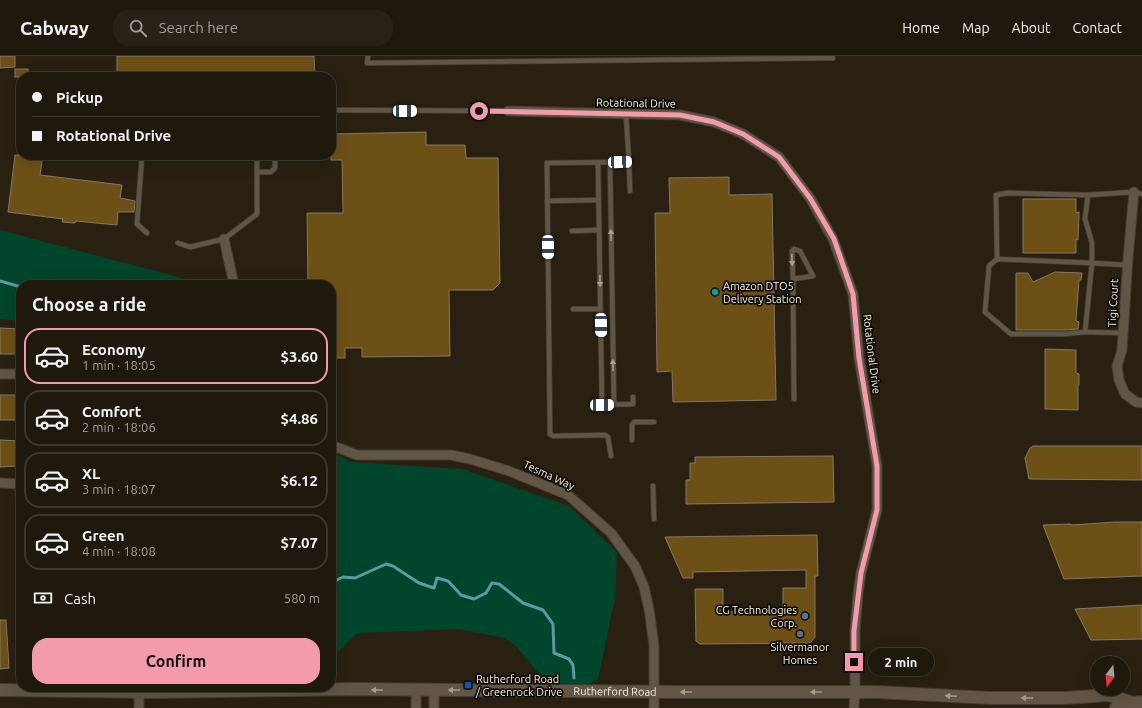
<!DOCTYPE html>
<html lang="en">
<head>
<meta charset="utf-8">
<style>
	:root { --surface:#1f180d; --page:#272116; --text:#f1f3f6; --muted:#a1a09d; --line:#3c372e; --accent:#f39aac }
	body { margin:0; font-family:Ubuntu,sans-serif; background:var(--page); color:var(--text); height:100vh; display:flex; flex-direction:column; font-size:15px; white-space:nowrap }
	* { box-sizing:border-box; margin:0 }
	p { font-size:13px; color:var(--muted) }
	.icon { flex:none; width:22px; height:22px; fill:none; stroke:currentColor; stroke-width:2; stroke-linecap:round; stroke-linejoin:round }
	.map { position:relative; flex:1; overflow:hidden }
	.side { position:absolute; left:16px; top:224px; width:320px; height:412px; display:flex; flex-direction:column; background:var(--surface); border-radius:16px; box-shadow:0 4px 16px #0002,0 0 0 1px var(--line) }
	.side>* { flex:none }
	.hud { position:absolute; left:16px; top:16px; width:320px; height:88px; border-radius:16px; box-shadow:0 4px 16px #0002,0 0 0 1px var(--line); display:grid; align-content:center; height:88px; padding:0 16px; background:var(--surface) }
	.needle { width:26px; rotate:196deg }
	.fabs { position:absolute; left:1090px; top:600px; display:grid; gap:8px }
	.fabs a { display:grid; place-items:center; width:40px; height:40px; border-radius:50%; background:var(--surface); box-shadow:0 4px 16px #0002,0 0 0 1px var(--line); font-size:20px }
	.end { position:absolute; width:18px; height:18px; margin:-9px; border:5px solid #f39aac; background:#111; box-shadow:0 0 0 2px #111 }
	.from { border-radius:50% }
	.bubble { position:absolute; height:28px; border-radius:14px; background:var(--surface); box-shadow:0 4px 16px #0002,0 0 0 1px var(--line); font-size:13px; font-weight:700; line-height:28px; text-align:center }
	.car { position:absolute; width:12px; height:24px; margin:-12px -6px; border-radius:5px; box-shadow:0 0 3px 1px #0007; background:linear-gradient(#fff 24%,#345 0 40%,#fff 0 76%,#345 0 86%,#fff 0) }
	.hud b { display:flex; align-items:center; gap:14px; height:38px; font-size:15px }
	.hud b+b { border-top:1px solid var(--line) }
	.hud i { width:10px; height:10px; background:var(--text) }
	ul { padding:0; list-style:none }
	li { display:flex; align-items:center; gap:12px; height:56px; margin:0 8px 6px; padding:0 8px; border:2px solid var(--line); border-radius:16px }
	li div { flex:1 }
	li b { display:block; font-size:15px }
	li em { font-style:normal; font-weight:700 }
	li.active { border-color:var(--accent) }
	li>.icon { width:36px; height:36px; stroke-width:1.5 }
	h2 { padding:0 16px; font-size:18px; line-height:48px }
	.pay { display:flex; align-items:center; gap:10px; height:44px; padding:0 16px; font-size:15px }
	.pay p { margin-inline-start:auto }
	.cta { display:flex; gap:8px; margin-top:auto; padding:8px 16px }
	.cta a { flex:1; height:46px; border-radius:16px; background:var(--accent); color:#111; font-size:16px; font-weight:700; line-height:46px; text-align:center }
	header { display:flex; align-items:center; gap:24px; box-sizing:border-box; height:56px; padding:0 20px; background:var(--surface); border-bottom:1px solid var(--line) }
	header strong { font-size:19px }
	nav { display:flex; gap:22px; margin-inline-start:auto; font-size:14px }
	.search { width:280px; height:36px; background:var(--page); display:flex; align-items:center; gap:10px; box-sizing:border-box; padding:0 14px; border-radius:16px; color:var(--muted); font-size:15px }
	.map>svg:first-child { display:block }
	.green { fill:#00462c }
	.lines { fill:none; stroke-linecap:round; stroke-linejoin:round }
	.stream { stroke:#6198a4; stroke-width:3 }
	.building { fill:#6d5016; stroke:#837867 }
	.lane-casing { stroke:#453d33; stroke-width:6 }
	.street-casing { stroke:#453d33; stroke-width:11 }
	.secondary-casing { stroke:#453d33; stroke-width:14 }
	.lane { stroke:#615646; stroke-width:4.5 }
	.street { stroke:#615646; stroke-width:9 }
	.secondary { stroke:#615646; stroke-width:12 }
	.oneway { fill:#a59c8f }
	.route { stroke:#f39aac; stroke-width:5 }
	.culture-dot { fill:#0f9aa8; stroke:#0f0b05; stroke-width:1.5 }
	.service-dot { fill:#5c6f8a; stroke:#0f0b05; stroke-width:1.5 }
	.transit-dot { fill:#1a4fb4; stroke:#0f0b05; stroke-width:1.5 }
	.labels { text-anchor:middle; stroke-width:3.5; stroke-linejoin:round; paint-order:stroke }
	.street-label { font-size:11px; fill:#f8f2e8; stroke:#0f0b05 }
	.poi-label { font-size:11px; fill:#f8f2e8; stroke:#0f0b05; text-anchor:start }
</style>
</head>
<body>
<header>
<strong>Cabway</strong>
<div class="search"><svg class="icon" aria-label="search" viewBox="0 0 24 24"><circle cx="10" cy="10" r="6"/><path d="M15 15l6 6"/></svg>Search here</div>
<nav><a>Home</a><a>Map</a><a>About</a><a>Contact</a></nav>
</header>
<div class="map">
<svg width="1142" height="652" viewBox="0 0 1142 652">
	<rect width="100%" height="100%" fill="#292011"/>
	<g class="green">
		<polygon points="0,174 208,229 21,229 21,265 0,263"/>
		<polygon points="331,395 351,406 462,413 569,450 617,496 615,542 598,623 584,631 545,625 516,590 504,582 459,573 358,577 338,595 331,596"/>
	</g>
	<g class="lines">
		<g class="stream">
			<polyline points="0,225 21,231"/>
			<polyline points="331,527 343,521 355,522 386,508 393,510 419,527 434,532 437,522 448,525 461,539 474,543 486,537 492,527 499,528 523,547 543,554 553,568 554,597 569,603 573,609 574,622"/>
		</g>
	</g>
	<g class="building">
		<polygon points="0,0 15,0 15,11 0,12"/>
		<polygon points="117,0 314,0 315,21 117,21"/>
		<rect x="15" y="13" width="13" height="8"/>
		<polygon points="426,76 426,89 465,89 466,102 498,102 500,227 493,234 449,234 450,300 362,301 362,292 345,292 345,302 331,302 331,229 308,229 307,157 343,157 342,104 331,104 331,78"/>
		<polygon points="15,99 43,99 40,119 122,129 120,142 135,145 134,156 118,156 117,169 76,165 75,167 62,166 63,163 8,156"/>
		<polygon points="729,121 729,139 772,138 776,344 673,346 672,315 657,316 655,157 670,157 669,122"/>
		<polygon points="1023,143 1076,143 1076,157 1079,156 1078,184 1076,183 1076,197 1023,197"/>
		<polygon points="1055,216 1082,217 1081,224 1079,224 1076,265 1079,266 1078,273 1065,274 1016,274 1016,217 1028,217 1033,226"/>
		<polygon points="0,272 21,273 21,296 16,296 16,298 0,298"/>
		<polygon points="1045,293 1076,294 1076,317 1079,318 1079,328 1078,330 1078,354 1045,353"/>
		<rect x="0" y="339" width="21" height="25"/>
		<polygon points="0,384 21,385 21,410 0,411"/>
		<polygon points="1033,390 1142,390 1142,424 1029,423 1025,402 1030,392"/>
		<polygon points="833,400 834,446 686,448 686,424 690,424 690,407 695,407 695,401"/>
		<polygon points="1115,466 1142,466 1142,520 1064,523 1043,469 1071,468 1071,469"/>
		<polygon points="817,479 818,520 815,520 815,581 810,587 700,588 696,585 695,533 723,533 723,556 783,555 783,532 806,532 806,514 693,516 693,522 683,522 665,481"/>
		<polygon points="1142,549 1142,583 1091,584 1075,553"/>
		<polygon points="0,564 6,564 9,612 0,613"/>
	</g>
	<g class="lines">
		<defs>
			<g id="lane">
				<polyline points="368,0 367,7 833,2 832,0"/>
				<polyline points="331,54 508,55"/>
				<polyline points="142,99 137,168 147,177"/>
				<polyline points="610,106 614,348"/>
				<polyline points="629,106 630,135"/>
				<polyline points="598,107 602,349 633,348 633,341"/>
				<polyline points="257,116 271,116 275,112 275,99"/>
				<polyline points="547,145 598,144"/>
				<polyline points="572,175 599,174"/>
				<polyline points="178,187 190,191 224,183 257,158 257,99"/>
				<polyline points="997,203 989,210 985,256 1011,278 1063,278 1085,276 1092,207 997,203 996,139 1008,137 1088,139"/>
				<polyline points="1127,209 1092,207 1092,187 1085,163 1088,139 1134,136 1142,138"/>
				<polyline points="793,223 792,195 794,193 800,195 813,220 793,223 794,343"/>
				<polyline points="573,253 600,253"/>
				<polyline points="1085,276 1123,277"/>
				<polyline points="632,384 632,369 634,366 654,366"/>
				<polyline points="611,400 608,381 605,379 553,380 550,378 547,107 629,106 626,59"/>
				<polyline points="653,430 654,463"/>
			</g>
			<g id="street">
				<polyline points="508,55 680,59 714,66 743,78 779,101 810,142 833,183 853,238 859,302 877,410 877,454 861,517 858,538 855,575 855,636 854,652"/>
				<polyline points="1134,136 1128,202 1122,294 1117,310 1119,324 1125,338 1136,346 1142,347"/>
				<polyline points="224,183 234,229"/>
				<polyline points="0,318 21,318"/>
				<polyline points="331,389 357,399 451,399 470,403 509,415 568,439 611,477 635,510 644,531 649,553 654,590 654,652"/>
				<polyline points="0,427 21,428"/>
				<polyline points="20,428 21,464"/>
				<polyline points="139,631 139,652"/>
				<polyline points="416,634 416,652"/>
				<polyline points="434,634 434,652"/>
			</g>
			<g id="secondary">
				<path id="s1" d="M0,634L154,636L356,633L681,636H878L990,642H1065L1108,639L1133,647"/>
				<polyline points="1116,652 1133,647 1142,646"/>
			</g>
		</defs>
		<use href="#lane" class="lane-casing"/>
		<use href="#street" class="street-casing"/>
		<use href="#secondary" class="secondary-casing"/>
		<use href="#lane" class="lane"/>
		<use href="#street" class="street"/>
		<use href="#secondary" class="secondary"/>
	</g>
	<defs><path id="oneway-solid" d="M-6-.8H1V-3.2L6.5 0L1 3.2V.8H-6Z"/></defs>
	<g class="oneway">
		<use href="#oneway-solid" transform="translate(611 179) rotate(-91)"/>
		<use href="#oneway-solid" transform="translate(792 204) rotate(88)"/>
		<use href="#oneway-solid" transform="translate(600 225) rotate(89)"/>
		<use href="#oneway-solid" transform="translate(613 309) rotate(-91)"/>
		<use href="#oneway-solid" transform="translate(377 634) rotate(-180)"/>
		<use href="#oneway-solid" transform="translate(454 634) rotate(-180)"/>
		<use href="#oneway-solid" transform="translate(686 636) rotate(180)"/>
		<use href="#oneway-solid" transform="translate(816 636) rotate(180)"/>
		<use href="#oneway-solid" transform="translate(951 640) rotate(-177)"/>
		<use href="#oneway-solid" transform="translate(1027 642) rotate(180)"/>
	</g>
	<g class="lines">
		<polyline class="route" points="479,55 680,59 714,66 743,78 779,101 810,142 834,183 853,238 859,302 877,410 877,454 861,517 854,575 854,606"/>
	</g>
	<circle class="culture-dot" cx="715" cy="236" r="4"/>
	<g class="service-dot">
		<circle cx="805" cy="560" r="4"/>
		<circle cx="800" cy="578" r="4"/>
	</g>
	<rect class="transit-dot" x="464" y="625" width="8" height="8" rx="2"/>
	<g class="labels">
		<g class="street-label">
			<text transform="translate(636 47) rotate(1)" y="4">Rotational Drive</text>
			<text transform="translate(1113 247) rotate(-87)" y="4">Tigi Court</text>
			<text transform="translate(872 298) rotate(83)" y="4">Rotational Drive</text>
			<text transform="translate(549 419) rotate(25)" y="4">Tesma Way</text>
			<text dy="4" stroke="none"><textPath href="#s1" startOffset="615">Rutherford Road</textPath></text>
		</g>
		<g class="poi-label">
			<text x="723" y="234">Amazon DTO5<tspan x="723" dy="13">Delivery Station</tspan></text>
			<text x="797" y="558" text-anchor="end">CG Technologies<tspan x="797" dy="13">Corp.</tspan></text>
			<text x="800" y="595" text-anchor="middle">Silvermanor<tspan x="800" dy="13">Homes</tspan></text>
			<text x="476" y="627">Rutherford Road<tspan x="476" dy="13">/ Greenrock Drive</tspan></text>
		</g>
	</g>
</svg>
<div class="fabs">
<a><svg class="needle" viewBox="-14 -14 28 28"><path d="M0-13l5 13h-10z" fill="#e53935"/><path d="M0 13l5-13h-10z" fill="#a1a09d"/></svg></a>
</div>
<i class="end from" style="left:479px;top:55px"></i>
<i class="end" style="left:854px;top:606px"></i>
<div class="bubble" style="left:868px;top:592px;width:66px">2 min</div>
<i class="car" style="left:405px;top:55px;rotate:90deg"></i>
<i class="car" style="left:620px;top:106px;rotate:88deg"></i>
<i class="car" style="left:548px;top:191px;rotate:179deg"></i>
<i class="car" style="left:601px;top:269px;rotate:179deg"></i>
<i class="car" style="left:602px;top:349px;rotate:89deg"></i>
<div class="hud">
<b><i class="from"></i>Pickup</b>
<b><i></i>Rotational Drive</b>
</div>
<section class="side">
<h2>Choose a ride</h2>
<ul>
<li class="active"><svg class="icon" aria-label="car" viewBox="0 0 24 24"><path d="M5 17H2v-5l4-1 3-4h7l3 4 3 1v5h-3M9 17h6M6 11h13"/><circle cx="7" cy="17" r="2"/><circle cx="17" cy="17" r="2"/></svg><div><b>Economy</b><p>1 min · 18:05</p></div><em>$3.60</em></li>
<li><svg class="icon" aria-label="car" viewBox="0 0 24 24"><path d="M5 17H2v-5l4-1 3-4h7l3 4 3 1v5h-3M9 17h6M6 11h13"/><circle cx="7" cy="17" r="2"/><circle cx="17" cy="17" r="2"/></svg><div><b>Comfort</b><p>2 min · 18:06</p></div><em>$4.86</em></li>
<li><svg class="icon" aria-label="car" viewBox="0 0 24 24"><path d="M5 17H2v-5l4-1 3-4h7l3 4 3 1v5h-3M9 17h6M6 11h13"/><circle cx="7" cy="17" r="2"/><circle cx="17" cy="17" r="2"/></svg><div><b>XL</b><p>3 min · 18:07</p></div><em>$6.12</em></li>
<li><svg class="icon" aria-label="car" viewBox="0 0 24 24"><path d="M5 17H2v-5l4-1 3-4h7l3 4 3 1v5h-3M9 17h6M6 11h13"/><circle cx="7" cy="17" r="2"/><circle cx="17" cy="17" r="2"/></svg><div><b>Green</b><p>4 min · 18:08</p></div><em>$7.07</em></li>
</ul>
<div class="pay"><svg class="icon" aria-label="cash" viewBox="0 0 24 24"><path d="M3 7h18v10H3z"/><circle cx="12" cy="12" r="2"/></svg>Cash<p>580 m</p></div>
<div class="cta"><a>Confirm</a></div>
</section>
</div>
</body>
</html>
